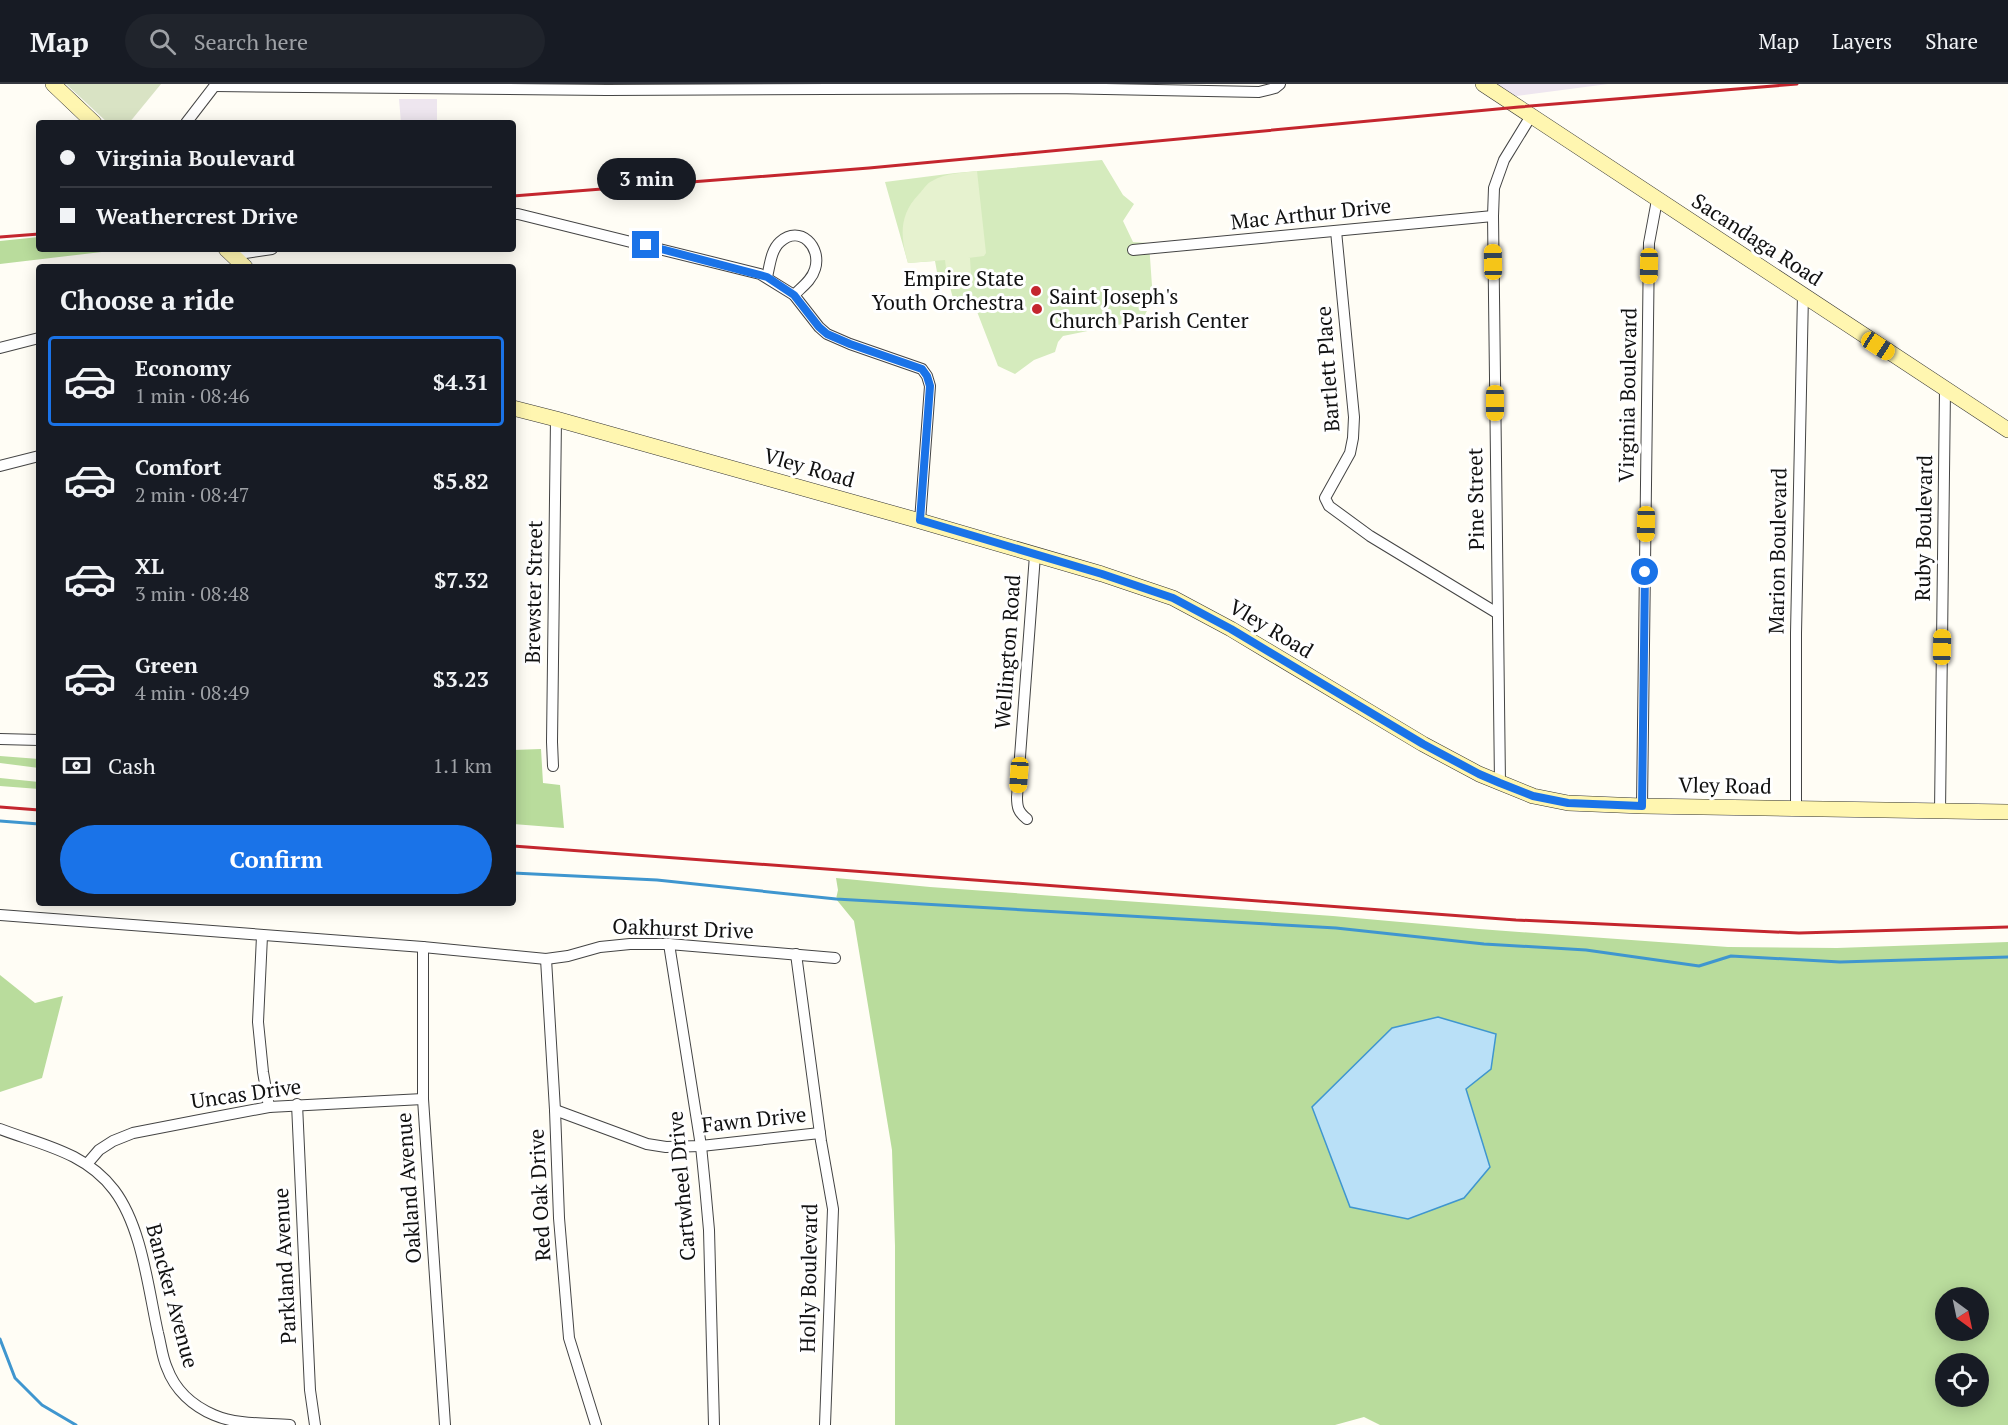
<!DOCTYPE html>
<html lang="en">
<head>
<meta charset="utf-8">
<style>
	:root { --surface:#171b24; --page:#20242c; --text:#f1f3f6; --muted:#9ea1a6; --line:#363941; --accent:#1a73e8 }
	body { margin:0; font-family:"PT Serif",serif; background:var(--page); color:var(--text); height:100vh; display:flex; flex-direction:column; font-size:22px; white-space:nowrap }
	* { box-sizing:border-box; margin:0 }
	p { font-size:20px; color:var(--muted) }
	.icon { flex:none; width:33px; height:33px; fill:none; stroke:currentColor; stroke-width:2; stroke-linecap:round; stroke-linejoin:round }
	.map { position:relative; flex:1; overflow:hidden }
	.sheet { position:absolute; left:36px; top:180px; width:480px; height:642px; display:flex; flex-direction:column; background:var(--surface); border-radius:6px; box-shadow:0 3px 15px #0003 }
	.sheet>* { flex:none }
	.top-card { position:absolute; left:36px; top:36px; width:480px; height:132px; border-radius:6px; box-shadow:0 3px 15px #0003; display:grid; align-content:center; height:132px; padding:0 24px; background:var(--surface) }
	.needle { width:39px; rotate:147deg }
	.tools { position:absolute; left:1935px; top:1203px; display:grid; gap:12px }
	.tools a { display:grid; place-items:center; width:54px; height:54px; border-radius:50%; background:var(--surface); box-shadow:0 3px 15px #0003; font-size:30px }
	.end { position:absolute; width:27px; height:27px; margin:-14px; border:8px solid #1a73e8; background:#fff; box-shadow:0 0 0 3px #fff }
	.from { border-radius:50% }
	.bubble { position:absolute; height:42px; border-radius:21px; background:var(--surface); box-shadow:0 3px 15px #0003; font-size:20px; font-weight:700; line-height:42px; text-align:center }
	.car { position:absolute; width:18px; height:36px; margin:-18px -9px; border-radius:8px; box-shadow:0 0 4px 2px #0007; background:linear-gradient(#f5c518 24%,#345 0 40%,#f5c518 0 76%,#345 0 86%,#f5c518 0) }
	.top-card b { display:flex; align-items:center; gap:21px; height:57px; font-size:22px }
	.top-card b+b { border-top:2px solid var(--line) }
	.top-card i { width:15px; height:15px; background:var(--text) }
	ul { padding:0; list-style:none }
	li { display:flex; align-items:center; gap:18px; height:90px; margin:0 12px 9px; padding:0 12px; border:3px solid transparent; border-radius:6px }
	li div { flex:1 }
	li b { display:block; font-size:22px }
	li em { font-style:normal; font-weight:700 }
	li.current { border-color:var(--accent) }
	li>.icon { width:54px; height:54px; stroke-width:1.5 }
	h2 { padding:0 24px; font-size:27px; line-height:72px }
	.pay { display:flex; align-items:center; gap:15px; height:66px; padding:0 24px; font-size:22px }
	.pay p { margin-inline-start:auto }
	.primary-button { display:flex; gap:12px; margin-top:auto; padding:12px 24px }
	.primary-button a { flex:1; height:69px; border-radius:36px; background:var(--accent); color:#fff; font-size:24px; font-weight:700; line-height:69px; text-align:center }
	header { display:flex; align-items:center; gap:36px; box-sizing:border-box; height:84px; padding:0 30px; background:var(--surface); border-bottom:2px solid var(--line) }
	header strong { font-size:28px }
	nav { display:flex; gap:33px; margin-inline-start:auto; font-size:21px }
	.search { width:420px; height:54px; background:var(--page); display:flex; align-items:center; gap:15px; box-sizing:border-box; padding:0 21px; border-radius:33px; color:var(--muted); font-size:22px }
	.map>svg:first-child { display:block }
	.industrial { fill:#eee6ef }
	.green { fill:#d5ebbd }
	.forest { fill:#b9dc9c; fill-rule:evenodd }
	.cemetery { fill:#d9e3c4 }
	.pitch { fill:#e6f2cf }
	.water { fill:#b9e0f7; stroke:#3f96cf; stroke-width:1.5 }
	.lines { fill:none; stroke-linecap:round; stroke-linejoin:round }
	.stream { stroke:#3f96cf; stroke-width:3 }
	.street-casing { stroke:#444; stroke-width:12 }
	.secondary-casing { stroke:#333; stroke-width:16 }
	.street { stroke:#fff; stroke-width:10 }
	.secondary { stroke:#fff6b0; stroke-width:15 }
	.rail { stroke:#c4262e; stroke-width:3 }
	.route { stroke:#1a73e8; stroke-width:8 }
	.poi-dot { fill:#c4262e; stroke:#fff; stroke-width:2 }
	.labels { text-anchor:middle; stroke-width:6; stroke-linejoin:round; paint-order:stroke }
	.street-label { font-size:21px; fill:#111; stroke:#fff }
	.poi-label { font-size:21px; fill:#111; stroke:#fff; text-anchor:end }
</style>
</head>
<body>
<header>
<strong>Map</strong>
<div class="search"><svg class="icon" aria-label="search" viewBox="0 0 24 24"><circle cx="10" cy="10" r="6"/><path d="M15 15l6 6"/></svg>Search here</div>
<nav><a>Map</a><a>Layers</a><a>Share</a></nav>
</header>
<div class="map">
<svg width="2008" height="1341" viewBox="0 0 2008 1341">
	<rect width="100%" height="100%" fill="#fffdf5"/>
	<g class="industrial">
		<polygon points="1494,0 1608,0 1509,13"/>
		<polygon points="399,15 437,15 437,39 401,39"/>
	</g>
	<polygon class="green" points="1102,76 1123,111 1134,120 1123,137 1133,158 1149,159 1153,216 1142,236 1063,252 1058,258 1055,268 1034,276 1015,290 998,282 976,225 954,218 947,192 937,188 935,177 908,179 885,98 955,89"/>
	<g class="forest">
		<polygon points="39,153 39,165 127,165 0,180 0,157"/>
		<polygon points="541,665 543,699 560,701 564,744 513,740 513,666"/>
		<polygon points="0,672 39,675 39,684 0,679"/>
		<polygon points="0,694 39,698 39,705 0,702"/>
		<path d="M836,794L930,803L1333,832L1479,845L1728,863L1837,864L2008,858V1341H1380L1364,1333L1335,1341H895V1162L892,1066L854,837L836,815L838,806ZM1946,1214H1978V1246H1946ZM1946,1280H1978V1312H1946Z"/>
		<polygon points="0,891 35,919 63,912 42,994 0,1008"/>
	</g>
	<polygon class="cemetery" points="66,0 161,0 129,39 108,39"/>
	<path class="pitch" d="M977,87L986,169L984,172L968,174H970L971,191L947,192L945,176L908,179C900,152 899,131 919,110C923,106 927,99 932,97C946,89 962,89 977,87Z"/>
	<polygon class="water" points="1438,933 1496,950 1491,985 1466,1005 1490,1083 1464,1114 1408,1135 1350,1123 1312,1023 1392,944"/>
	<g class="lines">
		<g class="stream">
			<polyline points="0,737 39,740"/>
			<polyline points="513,789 657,796 836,815 1336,844 1484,860 1586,866 1699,882 1731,872 1840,878 2008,873"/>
			<polyline points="0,1255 15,1294 42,1321 76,1341"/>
		</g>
		<defs>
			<g id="street">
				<polyline points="215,2 607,6 1054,4 1259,8 1275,4 1280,0"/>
				<polyline points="186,39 216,0"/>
				<polyline points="513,130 518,130 760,190 794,211 819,243 827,250 850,260 922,285 927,292 930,302 920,437"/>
				<polyline points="1336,147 1354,333 1353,354 1350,369 1325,414 1329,422 1370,452 1497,529"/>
				<polyline points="1133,166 1493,132"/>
				<polyline points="232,171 272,165"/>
				<path d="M767,193C770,181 771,166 780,158C800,140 822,163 815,185C812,196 802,203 794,211"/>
				<polyline points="0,264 39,254"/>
				<polyline points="0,382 39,372"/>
				<polyline points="0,655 39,656"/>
				<polyline points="553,682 552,658 556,335"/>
				<polyline points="1500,699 1493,132 1494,104 1504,76 1531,32"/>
				<polyline points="1642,722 1649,159 1657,116"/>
				<polyline points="1796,724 1796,549 1803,210"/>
				<polyline points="1940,728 1945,305"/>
				<path d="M1027,735C1018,728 1017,723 1017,713L1035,471"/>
				<polyline points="0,831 423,863 546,875 568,872 600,863 630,860 669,860 835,874"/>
				<polyline points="262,852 258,938 263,988 269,1023"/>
				<polyline points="669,860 701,1062 705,1102 709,1146 714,1341"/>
				<polyline points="423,863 423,1015 445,1341"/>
				<polyline points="796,870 821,1057 833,1125 825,1341"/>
				<polyline points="546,875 555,1026 559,1134 569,1254 596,1341"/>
				<polyline points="297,1020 310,1306 315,1341"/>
				<polyline points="555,1026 647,1060 666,1063 701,1062 820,1049"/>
				<path d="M0,1045C42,1061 85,1068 114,1106C142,1143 148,1204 158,1249C161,1260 162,1273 167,1284C175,1306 193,1322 214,1331C237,1341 266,1339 290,1341"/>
				<polyline points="87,1080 99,1066 113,1057 133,1049 200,1036 269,1023 423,1015"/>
			</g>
			<g id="secondary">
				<polyline points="53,0 94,39"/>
				<polyline points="1483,0 2008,346"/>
				<polyline points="226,165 245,183"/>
				<polyline points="513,324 556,335 920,437 1102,490 1173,514 1231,545 1423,660 1479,690 1533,712 1568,719 1642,722 2008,728"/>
			</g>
		</defs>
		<use href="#street" class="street-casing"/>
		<use href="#secondary" class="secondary-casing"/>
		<use href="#street" class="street"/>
		<use href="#secondary" class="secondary"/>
		<g class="rail">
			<polyline points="513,112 869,84 1519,23 1797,0"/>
			<polyline points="0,153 39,150"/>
			<polyline points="0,723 39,726"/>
			<polyline points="513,762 1516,836 1799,849 2008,843"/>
		</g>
	</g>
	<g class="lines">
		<polyline class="route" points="646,161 767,193 794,211 819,243 827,250 850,260 922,285 927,292 930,302 920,436 1102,490 1173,514 1231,545 1423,660 1479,690 1500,699 1533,712 1568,719 1642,722 1645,488"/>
	</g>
	<g class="poi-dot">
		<circle cx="1036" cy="207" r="6"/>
		<circle cx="1037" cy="225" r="6"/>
	</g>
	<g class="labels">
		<g class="street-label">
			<text transform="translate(1311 130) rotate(-6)" y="7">Mac Arthur Drive</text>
			<text transform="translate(1757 156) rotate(33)" y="7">Sacandaga Road</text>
			<text transform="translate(1328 285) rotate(-94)" y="7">Bartlett Place</text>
			<text transform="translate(1628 311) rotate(-89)" y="7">Virginia Boulevard</text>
			<text transform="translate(809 384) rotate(16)" y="7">Vley Road</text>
			<text transform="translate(1476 415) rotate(-91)" y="7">Pine Street</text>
			<text transform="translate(1924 444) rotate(-89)" y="7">Ruby Boulevard</text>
			<text transform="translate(1778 467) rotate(-89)" y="7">Marion Boulevard</text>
			<text transform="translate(534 508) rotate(-89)" y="7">Brewster Street</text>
			<text transform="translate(1271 545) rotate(31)" y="7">Vley Road</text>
			<text transform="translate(1008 568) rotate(-86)" y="7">Wellington Road</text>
			<text transform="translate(1725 702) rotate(1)" y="7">Vley Road</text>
			<text transform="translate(683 845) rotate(2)" y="7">Oakhurst Drive</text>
			<text transform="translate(246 1010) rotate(-8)" y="7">Uncas Drive</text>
			<text transform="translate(754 1036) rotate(-6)" y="7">Fawn Drive</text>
			<text transform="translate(682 1102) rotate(-95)" y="7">Cartwheel Drive</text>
			<text transform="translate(409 1104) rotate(-94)" y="7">Oakland Avenue</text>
			<text transform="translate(540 1111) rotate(-93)" y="7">Red Oak Drive</text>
			<text transform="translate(285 1182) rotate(-93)" y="7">Parkland Avenue</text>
			<text transform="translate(809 1194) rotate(-89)" y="7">Holly Boulevard</text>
			<text transform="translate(172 1212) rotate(75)" y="7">Bancker Avenue</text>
		</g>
		<g class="poi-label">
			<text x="1024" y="202">Empire State<tspan x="1024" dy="24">Youth Orchestra</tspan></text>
			<text x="1049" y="220" text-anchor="start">Saint Joseph's<tspan x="1049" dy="24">Church Parish Center</tspan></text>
		</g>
	</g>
</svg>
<div class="tools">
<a><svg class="needle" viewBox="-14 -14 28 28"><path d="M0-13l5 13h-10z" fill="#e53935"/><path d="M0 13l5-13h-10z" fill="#9ea1a6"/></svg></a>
<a><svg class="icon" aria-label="locate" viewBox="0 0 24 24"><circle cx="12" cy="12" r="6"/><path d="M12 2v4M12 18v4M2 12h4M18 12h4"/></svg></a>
</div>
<i class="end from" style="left:1645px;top:488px"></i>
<i class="end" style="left:646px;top:161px"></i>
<div class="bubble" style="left:597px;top:74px;width:99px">3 min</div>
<i class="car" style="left:1493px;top:178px;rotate:359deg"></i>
<i class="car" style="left:1649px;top:182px;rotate:181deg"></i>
<i class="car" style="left:1878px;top:262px;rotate:123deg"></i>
<i class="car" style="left:1495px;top:319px;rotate:180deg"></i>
<i class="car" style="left:1646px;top:440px;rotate:181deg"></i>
<i class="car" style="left:1942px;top:563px;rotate:1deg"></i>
<i class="car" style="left:1019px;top:691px;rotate:184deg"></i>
<div class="top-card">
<b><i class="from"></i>Virginia Boulevard</b>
<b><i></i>Weathercrest Drive</b>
</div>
<section class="sheet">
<h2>Choose a ride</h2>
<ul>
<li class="current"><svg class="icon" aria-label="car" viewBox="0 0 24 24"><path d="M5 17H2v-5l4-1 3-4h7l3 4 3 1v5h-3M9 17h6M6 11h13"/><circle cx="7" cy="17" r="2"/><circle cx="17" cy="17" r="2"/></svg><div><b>Economy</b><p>1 min · 08:46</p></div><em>$4.31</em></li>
<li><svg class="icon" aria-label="car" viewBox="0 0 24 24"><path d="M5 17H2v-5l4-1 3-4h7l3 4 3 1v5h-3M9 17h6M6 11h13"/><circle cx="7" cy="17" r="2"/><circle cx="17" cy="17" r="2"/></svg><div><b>Comfort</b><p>2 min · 08:47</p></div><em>$5.82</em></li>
<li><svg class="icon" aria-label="car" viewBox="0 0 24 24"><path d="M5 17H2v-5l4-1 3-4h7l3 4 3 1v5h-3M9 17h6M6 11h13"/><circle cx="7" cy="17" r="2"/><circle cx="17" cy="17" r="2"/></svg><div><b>XL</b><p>3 min · 08:48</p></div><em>$7.32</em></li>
<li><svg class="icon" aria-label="car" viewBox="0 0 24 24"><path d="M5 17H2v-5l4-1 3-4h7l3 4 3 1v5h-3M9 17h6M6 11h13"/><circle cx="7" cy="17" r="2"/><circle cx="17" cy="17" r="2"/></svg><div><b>Green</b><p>4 min · 08:49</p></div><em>$3.23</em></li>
</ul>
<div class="pay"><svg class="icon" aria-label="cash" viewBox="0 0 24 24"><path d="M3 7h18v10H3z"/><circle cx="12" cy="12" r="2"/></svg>Cash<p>1.1 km</p></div>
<div class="primary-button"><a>Confirm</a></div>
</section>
</div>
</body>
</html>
